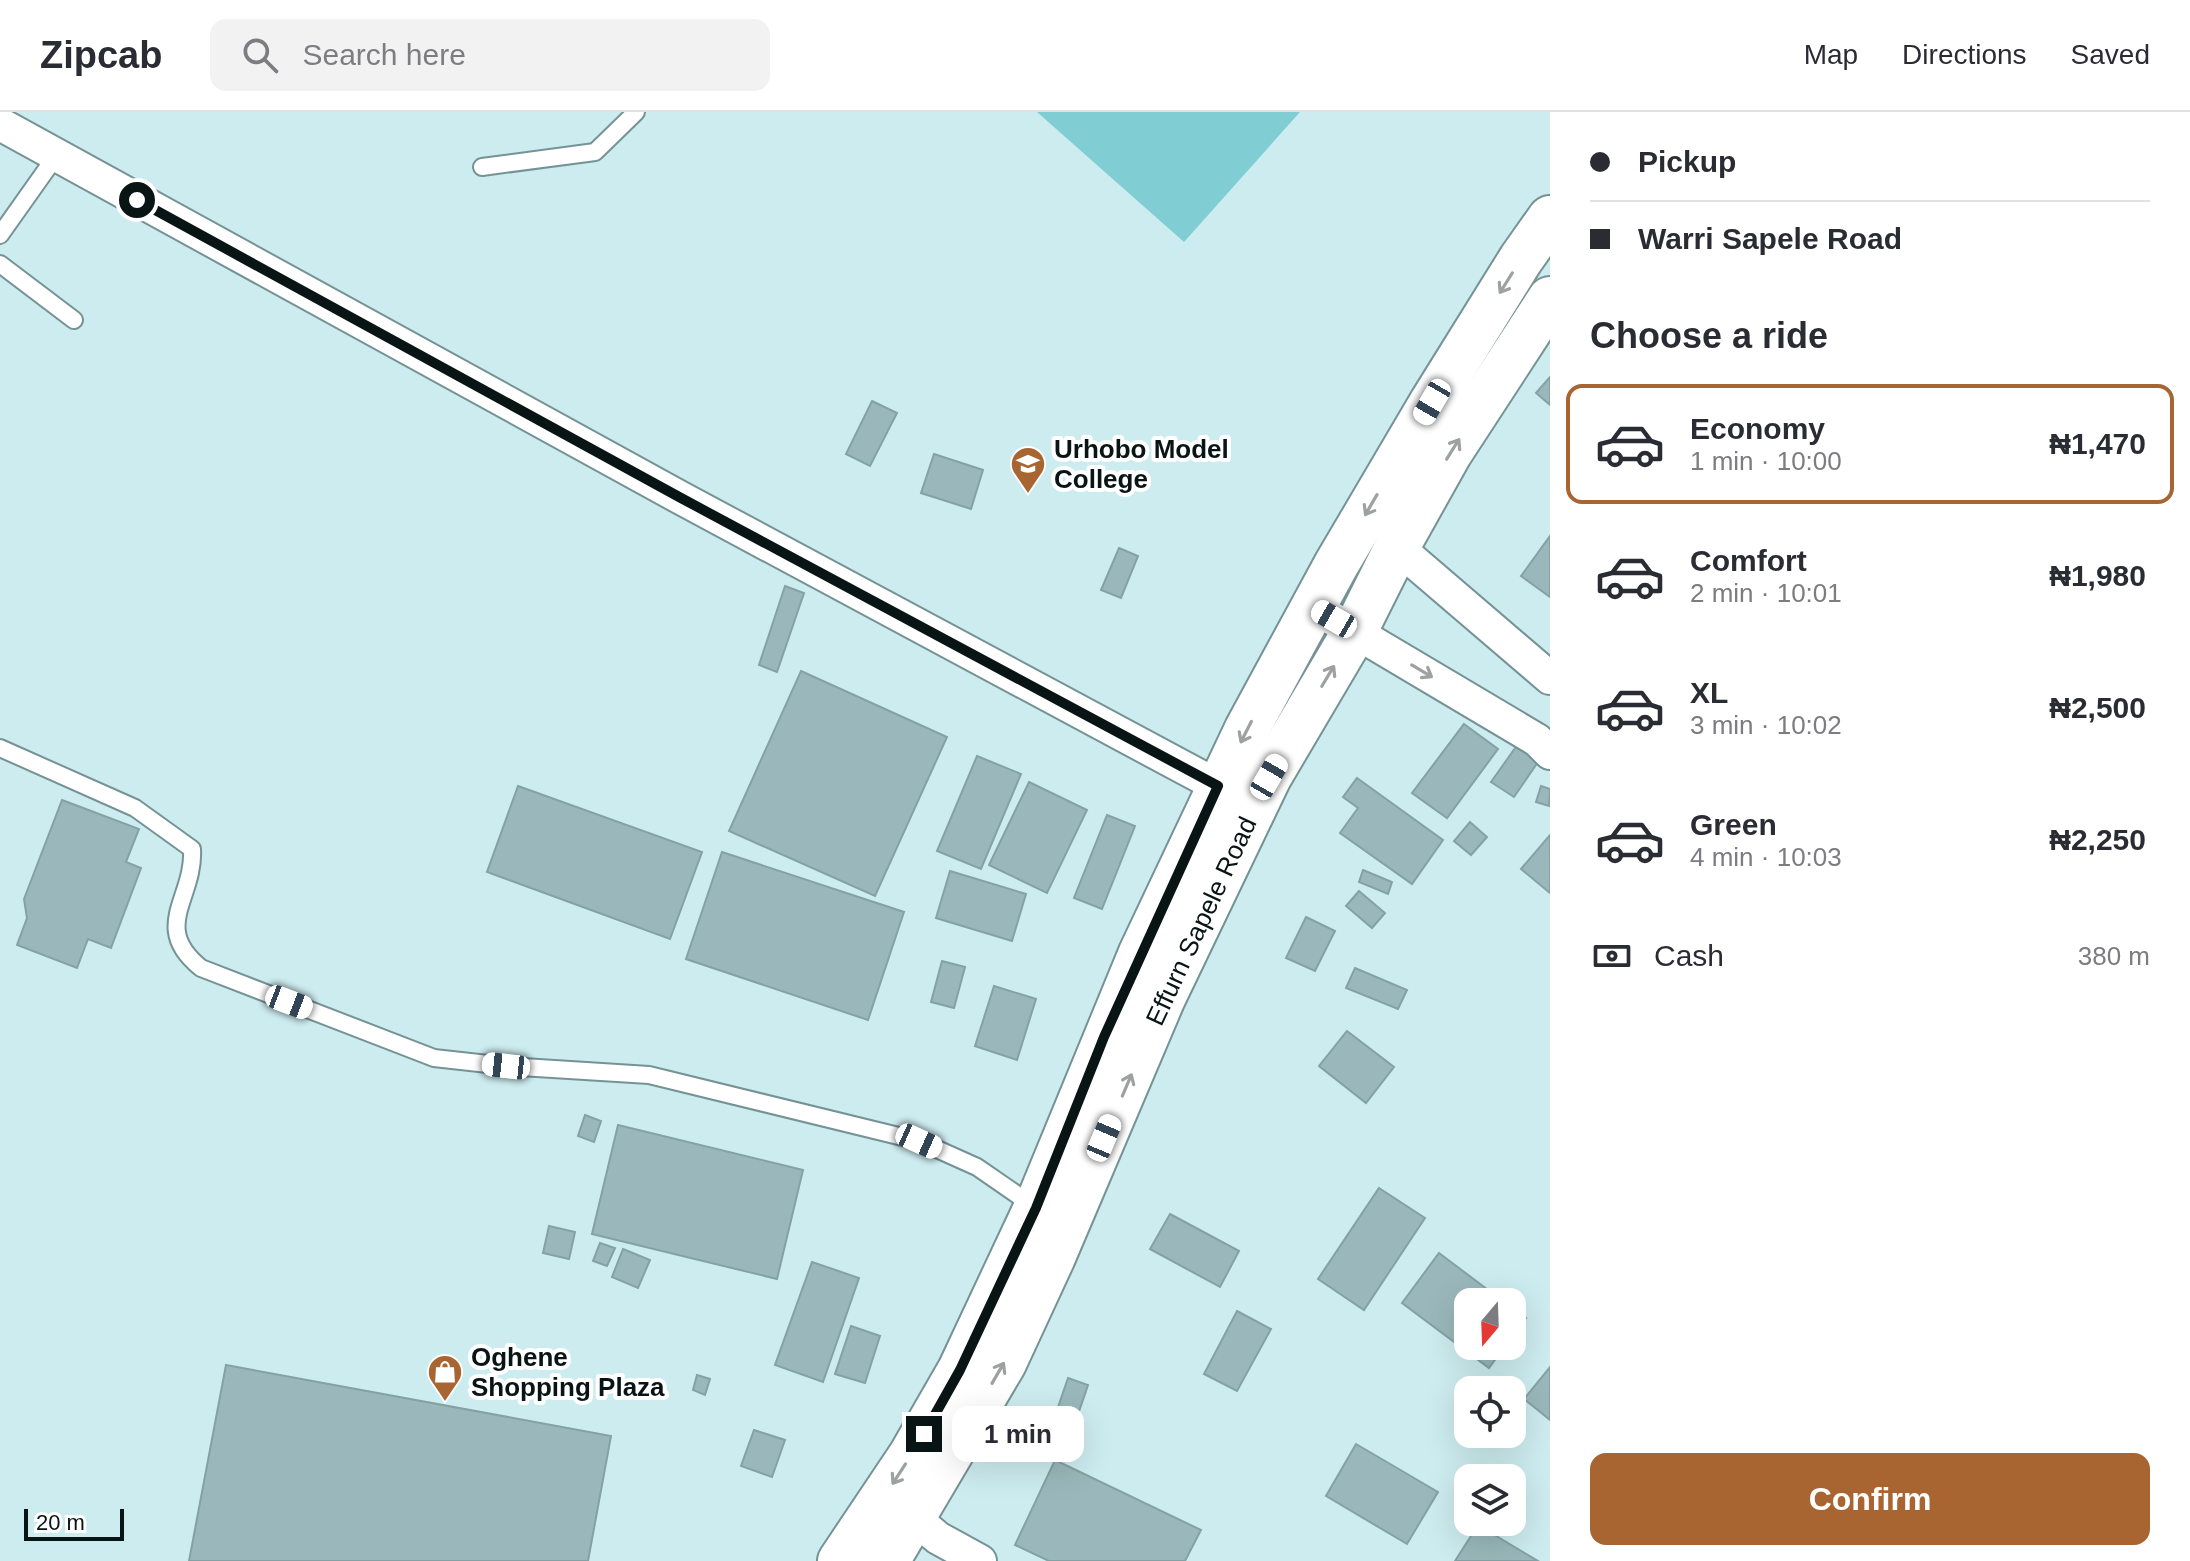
<!DOCTYPE html>
<html lang="en">
<head>
<meta charset="utf-8">
<style>
	:root { --surface:#fff; --page:#f2f2f3; --text:#2b2b33; --muted:#7c7c81; --line:#e1e1e2; --accent:#a86532 }
	body { margin:0; font-family:Arial,sans-serif; background:var(--page); color:var(--text); height:100vh; display:flex; flex-direction:column; font-size:30px; white-space:nowrap }
	* { box-sizing:border-box; margin:0 }
	p { font-size:26px; color:var(--muted) }
	.icon { flex:none; width:44px; height:44px; fill:none; stroke:currentColor; stroke-width:2; stroke-linecap:round; stroke-linejoin:round }
	.map { position:relative; flex:1; overflow:hidden }
	.details { display:flex; flex-direction:column; background:var(--surface); width:640px }
	.details>* { flex:none }
	.top-card { display:grid; align-content:center; height:176px; padding:0 40px; background:var(--surface) }
	.needle { width:52px; rotate:199deg }
	.buttons { position:absolute; left:1454px; top:1176px; display:grid; gap:16px }
	.buttons a { display:grid; place-items:center; width:72px; height:72px; border-radius:16px; background:var(--surface); box-shadow:0 8px 32px #0002; font-size:40px }
	.scale { position:absolute; left:24px; bottom:20px; width:100px; box-sizing:border-box; padding-left:8px; border:4px solid #091415; border-top:0; font-size:22px; line-height:28px; white-space:nowrap; color:#091415; -webkit-text-stroke:6px #fff; paint-order:stroke }
	.end { position:absolute; width:36px; height:36px; margin:-18px; border:10px solid #091415; background:#fff; box-shadow:0 0 0 4px #fff }
	.from { border-radius:50% }
	.bubble { position:absolute; height:56px; border-radius:16px; background:var(--surface); box-shadow:0 8px 32px #0002; font-size:26px; font-weight:800; line-height:56px; text-align:center }
	.car { position:absolute; width:24px; height:48px; margin:-24px -12px; border-radius:10px; box-shadow:0 0 6px 2px #0007; background:linear-gradient(#fff 24%,#345 0 40%,#fff 0 76%,#345 0 86%,#fff 0) }
	.top-card b { display:flex; align-items:center; gap:28px; height:76px; font-size:30px }
	.top-card b+b { border-top:2px solid var(--line) }
	.top-card i { width:20px; height:20px; background:var(--text) }
	ul { padding:0; list-style:none }
	li { display:flex; align-items:center; gap:24px; height:120px; margin:0 16px 12px; padding:0 24px; border:4px solid transparent; border-radius:16px }
	li div { flex:1 }
	li b { display:block; font-size:30px }
	li em { font-style:normal; font-weight:800 }
	li.selected { border-color:var(--accent) }
	li>.icon { width:72px; height:72px; stroke-width:1.5 }
	h2 { padding:0 40px; font-size:36px; line-height:96px }
	.pay { display:flex; align-items:center; gap:20px; height:88px; padding:0 40px; font-size:30px }
	.pay p { margin-inline-start:auto }
	.primary-button { display:flex; gap:16px; margin-top:auto; padding:16px 40px }
	.primary-button a { flex:1; height:92px; border-radius:16px; background:var(--accent); color:#fff; font-size:32px; font-weight:800; line-height:92px; text-align:center }
	header { display:flex; align-items:center; gap:48px; box-sizing:border-box; height:112px; padding:0 40px; background:var(--surface); border-bottom:2px solid var(--line) }
	header strong { font-size:38px }
	nav { display:flex; gap:44px; margin-inline-start:auto; font-size:28px }
	.search { width:560px; height:72px; background:var(--page); display:flex; align-items:center; gap:20px; box-sizing:border-box; padding:0 28px; border-radius:16px; color:var(--muted); font-size:30px }
	main { display:flex; flex:1; min-height:0 }
	.map>svg:first-child { display:block }
	.green { fill:#80cdd4 }
	.building { fill:#9ab8bb; stroke:#84a2a5; stroke-width:2 }
	.lines { fill:none; stroke-linecap:round; stroke-linejoin:round }
	.lane-casing { stroke:#759295; stroke-width:20 }
	.street-casing { stroke:#759295; stroke-width:36 }
	.highway-casing { stroke:#759295; stroke-width:48 }
	.lane { stroke:#fff; stroke-width:16 }
	.street { stroke:#fff; stroke-width:32 }
	.highway { stroke:#fff; stroke-width:44 }
	.oneway { stroke:#9da1a1 }
	.route { stroke:#091415; stroke-width:10 }
	.labels { text-anchor:middle; stroke-width:8; stroke-linejoin:round; paint-order:stroke }
	.poi-label { font-size:26px; font-weight:bold; fill:#091415; stroke:#fff; text-anchor:start }
	.street-label { font-size:26px; fill:#091415; stroke:#fff }
</style>
</head>
<body>
<header>
<strong>Zipcab</strong>
<div class="search"><svg class="icon" aria-label="search" viewBox="0 0 24 24"><circle cx="10" cy="10" r="6"/><path d="M15 15l6 6"/></svg>Search here</div>
<nav><a>Map</a><a>Directions</a><a>Saved</a></nav>
</header>
<main>
<div class="map">
<svg width="1550" height="1449" viewBox="0 0 1550 1449">
	<rect width="100%" height="100%" fill="#cdecef"/>
	<polygon class="green" points="1037,0 1300,0 1184,130"/>
	<g class="building">
		<polygon points="1550,265 1550,293 1536,281"/>
		<polygon points="872,289 897,301 870,354 846,342"/>
		<polygon points="934,342 983,358 971,397 921,381"/>
		<polygon points="1550,424 1550,485 1521,464"/>
		<polygon points="1119,436 1138,444 1121,486 1101,478"/>
		<polygon points="785,474 804,481 777,560 759,553"/>
		<polygon points="801,559 947,625 875,784 729,719"/>
		<polygon points="1464,612 1498,637 1447,706 1412,681"/>
		<polygon points="1518,632 1540,647 1514,685 1491,670"/>
		<polygon points="977,644 1021,662 981,757 937,739"/>
		<polygon points="1357,666 1443,728 1412,772 1340,721 1358,696 1343,685"/>
		<polygon points="1029,670 1087,698 1047,781 989,753"/>
		<polygon points="518,674 702,740 670,827 487,760"/>
		<polygon points="1541,674 1550,677 1549,694 1536,690"/>
		<polygon points="62,688 139,717 126,750 141,756 111,836 88,827 77,856 17,833 27,806 24,787"/>
		<polygon points="1107,703 1135,714 1102,797 1074,786"/>
		<polygon points="1470,710 1487,725 1471,743 1454,729"/>
		<polygon points="1550,723 1550,781 1521,757"/>
		<polygon points="722,740 904,800 868,908 686,847"/>
		<polygon points="1363,758 1392,770 1388,782 1359,770"/>
		<polygon points="950,759 1026,782 1012,829 936,806"/>
		<polygon points="1359,779 1385,801 1372,816 1346,794"/>
		<polygon points="1306,805 1335,819 1315,859 1286,846"/>
		<polygon points="942,849 965,855 954,896 931,890"/>
		<polygon points="1355,856 1407,878 1398,897 1346,876"/>
		<polygon points="994,874 1036,887 1017,948 975,934"/>
		<polygon points="1347,919 1394,955 1366,991 1319,954"/>
		<polygon points="585,1003 601,1009 594,1030 578,1024"/>
		<polygon points="618,1013 803,1058 777,1167 592,1122"/>
		<polygon points="1379,1076 1425,1106 1364,1198 1318,1167"/>
		<polygon points="1170,1102 1239,1139 1220,1175 1150,1137"/>
		<polygon points="549,1114 575,1120 569,1147 543,1141"/>
		<polygon points="600,1131 615,1136 607,1154 593,1149"/>
		<polygon points="623,1137 650,1148 638,1176 612,1165"/>
		<polygon points="1439,1141 1504,1190 1468,1190 1468,1234 1505,1234 1489,1256 1402,1191"/>
		<polygon points="812,1150 859,1166 823,1270 775,1253"/>
		<polygon points="1512,1196 1526,1206 1512,1224"/>
		<polygon points="1237,1199 1271,1217 1237,1279 1204,1262"/>
		<polygon points="851,1214 880,1224 865,1271 835,1262"/>
		<polygon points="226,1253 611,1324 588,1449 189,1449"/>
		<polygon points="1550,1255 1550,1308 1524,1287"/>
		<polygon points="697,1263 710,1267 705,1283 693,1278"/>
		<polygon points="1068,1266 1088,1273 1074,1314 1054,1307"/>
		<polygon points="754,1318 785,1328 772,1365 741,1354"/>
		<polygon points="1356,1332 1438,1380 1407,1432 1326,1384"/>
		<polygon points="1055,1348 1201,1418 1185,1449 1049,1449 1015,1433"/>
		<polygon points="1478,1413 1538,1449 1455,1449"/>
	</g>
	<g class="lines">
		<defs>
			<g id="lane">
				<polyline points="482,55 595,40 636,0"/>
				<polyline points="0,123 56,44"/>
				<polyline points="0,152 74,208"/>
				<path d="M0,636L135,696L192,737C195,786 150,815 201,856L434,946L506,954L649,963L919,1029L977,1055L1035,1095"/>
			</g>
			<g id="street">
				<polyline points="0,12 681,386 1218,674"/>
				<polyline points="1397,435 1550,566"/>
				<polyline points="1313,495 1537,628 1550,641"/>
				<polyline points="913,1405 938,1426 980,1449"/>
			</g>
			<g id="highway">
				<polyline points="840,1449 911,1343 960,1258 1036,1096 1141,841 1247,617 1336,453 1432,290 1521,147 1550,106"/>
				<polyline points="887,1449 1004,1251 1053,1145 1163,886 1269,665 1355,519 1397,435 1449,342 1550,187"/>
			</g>
		</defs>
		<use href="#lane" class="lane-casing"/>
		<use href="#street" class="street-casing"/>
		<use href="#highway" class="highway-casing"/>
		<use href="#lane" class="lane"/>
		<use href="#street" class="street"/>
		<use href="#highway" class="highway"/>
	</g>
	<defs><path id="oneway-shaft" d="M-6 0H5M1.5-3L5.5 0L1.5 3" fill="none" stroke-width="1.6" stroke-linecap="round" stroke-linejoin="round" transform="scale(2)"/></defs>
	<g class="oneway">
		<use href="#oneway-shaft" transform="translate(1506 171) rotate(122)"/>
		<use href="#oneway-shaft" transform="translate(1453 337) rotate(-58)"/>
		<use href="#oneway-shaft" transform="translate(1371 393) rotate(120)"/>
		<use href="#oneway-shaft" transform="translate(1422 559) rotate(31)"/>
		<use href="#oneway-shaft" transform="translate(1328 564) rotate(-59)"/>
		<use href="#oneway-shaft" transform="translate(1246 620) rotate(117)"/>
		<use href="#oneway-shaft" transform="translate(1127 973) rotate(-67)"/>
		<use href="#oneway-shaft" transform="translate(998 1261) rotate(-60)"/>
		<use href="#oneway-shaft" transform="translate(899 1362) rotate(123)"/>
	</g>
	<g class="lines">
		<polyline class="route" points="137,88 681,386 1218,674 1104,925 1036,1096 960,1258 924,1322"/>
	</g>
	<defs>
		<symbol id="school-pin" viewBox="-11 -11 22 30"><path d="M0 17L-7.5 6A9.5 9.5 0 1 1 7.5 6Z" fill="#a86532" stroke="#fff"/><path d="M0-5L7-2L0 1L-7-2ZM-4 1L0 2.5L4 1V4Q0 6-4 4Z" fill="#fff"/></symbol>
		<symbol id="shop-pin" viewBox="-11 -11 22 30"><path d="M0 17L-7.5 6A9.5 9.5 0 1 1 7.5 6Z" fill="#a86532" stroke="#fff"/><path d="M-5-2.5h2.3a2.7 3.5 0 0 1 5.4 0H5L5.5 6h-11ZM-1.5-2.5h3a1.5 2.3 0 0 0-3 0Z" fill="#fff"/></symbol>
	</defs>
	<g fill-rule="evenodd">
		<use href="#school-pin" x="1008" y="332" width="40" height="54"/>
		<use href="#shop-pin" x="425" y="1240" width="40" height="54"/>
	</g>
	<g class="labels">
		<g class="poi-label">
			<text x="1054" y="346">Urhobo Model<tspan x="1054" dy="30">College</tspan></text>
			<text x="471" y="1254">Oghene<tspan x="471" dy="30">Shopping Plaza</tspan></text>
		</g>
		<g class="street-label">
			<text transform="translate(1201 809) rotate(-65)" y="9">Effurn Sapele Road</text>
		</g>
	</g>
</svg>
<div class="buttons">
<a><svg class="needle" viewBox="-14 -14 28 28"><path d="M0-13l5 13h-10z" fill="#e53935"/><path d="M0 13l5-13h-10z" fill="#7c7c81"/></svg></a>
<a><svg class="icon" aria-label="locate" viewBox="0 0 24 24"><circle cx="12" cy="12" r="6"/><path d="M12 2v4M12 18v4M2 12h4M18 12h4"/></svg></a>
<a><svg class="icon" aria-label="layers" viewBox="0 0 24 24"><path d="M12 4l9 5-9 5-9-5zM3 14l9 5 9-5"/></svg></a>
</div>
<div class="scale">20 m</div>
<i class="end from" style="left:137px;top:88px"></i>
<i class="end" style="left:924px;top:1322px"></i>
<div class="bubble" style="left:952px;top:1294px;width:132px">1 min</div>
<i class="car" style="left:1432px;top:290px;rotate:210deg"></i>
<i class="car" style="left:1334px;top:507px;rotate:300deg"></i>
<i class="car" style="left:1269px;top:665px;rotate:30deg"></i>
<i class="car" style="left:289px;top:890px;rotate:111deg"></i>
<i class="car" style="left:506px;top:954px;rotate:276deg"></i>
<i class="car" style="left:1104px;top:1026px;rotate:23deg"></i>
<i class="car" style="left:919px;top:1029px;rotate:114deg"></i>
</div>
<section class="details">
<div class="top-card">
<b><i class="from"></i>Pickup</b>
<b><i></i>Warri Sapele Road</b>
</div>
<h2>Choose a ride</h2>
<ul>
<li class="selected"><svg class="icon" aria-label="car" viewBox="0 0 24 24"><path d="M5 17H2v-5l4-1 3-4h7l3 4 3 1v5h-3M9 17h6M6 11h13"/><circle cx="7" cy="17" r="2"/><circle cx="17" cy="17" r="2"/></svg><div><b>Economy</b><p>1 min · 10:00</p></div><em>₦1,470</em></li>
<li><svg class="icon" aria-label="car" viewBox="0 0 24 24"><path d="M5 17H2v-5l4-1 3-4h7l3 4 3 1v5h-3M9 17h6M6 11h13"/><circle cx="7" cy="17" r="2"/><circle cx="17" cy="17" r="2"/></svg><div><b>Comfort</b><p>2 min · 10:01</p></div><em>₦1,980</em></li>
<li><svg class="icon" aria-label="car" viewBox="0 0 24 24"><path d="M5 17H2v-5l4-1 3-4h7l3 4 3 1v5h-3M9 17h6M6 11h13"/><circle cx="7" cy="17" r="2"/><circle cx="17" cy="17" r="2"/></svg><div><b>XL</b><p>3 min · 10:02</p></div><em>₦2,500</em></li>
<li><svg class="icon" aria-label="car" viewBox="0 0 24 24"><path d="M5 17H2v-5l4-1 3-4h7l3 4 3 1v5h-3M9 17h6M6 11h13"/><circle cx="7" cy="17" r="2"/><circle cx="17" cy="17" r="2"/></svg><div><b>Green</b><p>4 min · 10:03</p></div><em>₦2,250</em></li>
</ul>
<div class="pay"><svg class="icon" aria-label="cash" viewBox="0 0 24 24"><path d="M3 7h18v10H3z"/><circle cx="12" cy="12" r="2"/></svg>Cash<p>380 m</p></div>
<div class="primary-button"><a>Confirm</a></div>
</section>
</main>
</body>
</html>
